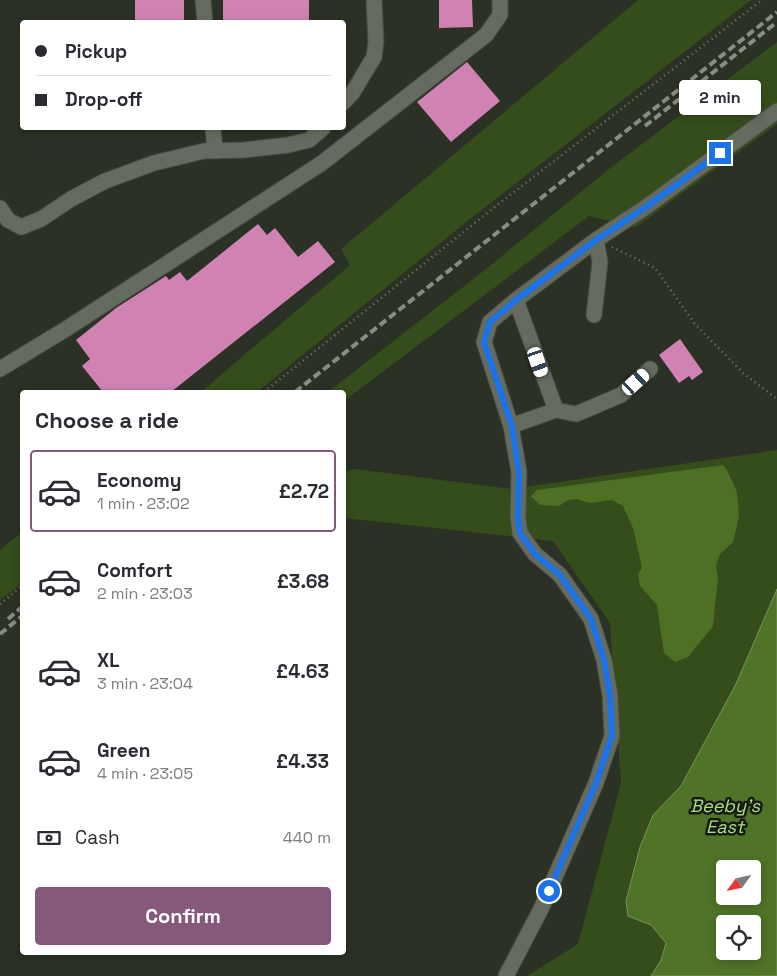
<!DOCTYPE html>
<html lang="en">
<head>
<meta charset="utf-8">
<style>
	:root { --surface:#fff; --page:#f7f7f7; --text:#2b2b33; --muted:#7c7c81; --line:#e1e1e2; --accent:#86587a }
	body { margin:0; font-family:"Space Grotesk",sans-serif; background:var(--page); color:var(--text); height:100vh; display:flex; flex-direction:column; font-size:19px; white-space:nowrap }
	* { box-sizing:border-box; margin:0 }
	p { font-size:16px; color:var(--muted) }
	.icon { flex:none; width:28px; height:28px; fill:none; stroke:currentColor; stroke-width:2; stroke-linecap:round; stroke-linejoin:round }
	.map { position:relative; flex:1; overflow:hidden }
	.sheet { position:absolute; left:20px; top:390px; width:326px; height:565px; display:flex; flex-direction:column; background:var(--surface); border-radius:5px; box-shadow:0 2px 8px #0003 }
	.sheet>* { flex:none }
	.hud { position:absolute; left:20px; top:20px; width:326px; height:110px; border-radius:5px; box-shadow:0 2px 8px #0003; display:grid; align-content:center; height:110px; padding:0 15px; background:var(--surface) }
	.needle { width:32px; rotate:237deg }
	.fabs { position:absolute; left:716px; top:860px; display:grid; gap:10px }
	.fabs a { display:grid; place-items:center; width:45px; height:45px; border-radius:5px; background:var(--surface); box-shadow:0 2px 8px #0003; font-size:25px }
	.end { position:absolute; width:22px; height:22px; margin:-11px; border:6px solid #1a73e8; background:#fff; box-shadow:0 0 0 2px #fff }
	.from { border-radius:50% }
	.bubble { position:absolute; height:35px; border-radius:5px; background:var(--surface); box-shadow:0 2px 8px #0003; font-size:16px; font-weight:600; line-height:35px; text-align:center }
	.car { position:absolute; width:15px; height:30px; margin:-15px -8px; border-radius:6px; box-shadow:0 0 4px 1px #0007; background:linear-gradient(#fff 24%,#345 0 40%,#fff 0 76%,#345 0 86%,#fff 0) }
	.hud b { display:flex; align-items:center; gap:18px; height:48px; font-size:19px }
	.hud b+b { border-top:1px solid var(--line) }
	.hud i { width:12px; height:12px; background:var(--text) }
	ul { padding:0; list-style:none }
	li { display:flex; align-items:center; gap:15px; height:82px; margin:0 10px 8px; padding:0 5px; border:2px solid transparent; border-radius:5px }
	li div { flex:1 }
	li b { display:block; font-size:19px }
	li em { font-style:normal; font-weight:600 }
	li.on { border-color:var(--accent) }
	li>.icon { width:45px; height:45px; stroke-width:1.5 }
	h2 { padding:0 15px; font-size:22px; line-height:60px }
	.pay { display:flex; align-items:center; gap:12px; height:55px; padding:0 15px; font-size:19px }
	.pay p { margin-inline-start:auto }
	.primary-button { display:flex; gap:10px; margin-top:auto; padding:10px 15px }
	.primary-button a { flex:1; height:58px; border-radius:5px; background:var(--accent); color:#fff; font-size:20px; font-weight:600; line-height:58px; text-align:center }
	.map>svg:first-child { display:block }
	.green { fill:#344d1a; fill-rule:evenodd }
	.forest { fill:#4d7024 }
	.water { fill:#4f7327; stroke:#7a945d; fill-rule:evenodd }
	.building { fill:#d083b3 }
	.lines { fill:none; stroke-linecap:round; stroke-linejoin:round }
	.minor-casing { stroke:#484d43; stroke-width:17 }
	.path { stroke:#767c72; stroke-width:2.5; stroke-dasharray:1 4; stroke-linecap:butt }
	.minor { stroke:#656c5f; stroke-width:15 }
	.rail { stroke:#888d83; stroke-width:4; stroke-dasharray:8 4; stroke-linecap:butt }
	.route { stroke:#1a73e8; stroke-width:6 }
	.labels { text-anchor:middle; stroke-width:5; stroke-linejoin:round; paint-order:stroke }
	.water-label { font-size:18px; font-style:italic; fill:#ace07a; stroke:#151813 }
</style>
</head>
<body>
<div class="map">
<svg width="777" height="976" viewBox="0 0 777 976">
	<rect width="100%" height="100%" fill="#2b3125"/>
	<g class="green">
		<polygon points="638,0 751,0 470,219 257,392 201,392 350,265 341,249"/>
		<polygon points="777,42 777,124 636,227 589,216 344,401 344,392 328,392 481,273 609,169"/>
		<path d="M777,450V976H527L578,944L621,783L610,623L553,541L344,518V471L355,469L511,489ZM725,869H752V896H725ZM725,924H752V951H725Z"/>
		<polygon points="22,532 22,583 0,600 0,550"/>
	</g>
	<polygon class="forest" points="723,465 726,468 737,492 739,516 733,542 720,554 716,565 718,578 713,626 688,657 675,662 664,653 657,605 640,586 638,574 642,568 633,528 623,506 612,500 590,503 576,499 568,500 559,506 540,505 531,496 537,490"/>
	<path class="water" d="M777,589V976H651L661,960L666,943L651,925L628,916L626,901L640,847L653,815L681,786L736,684ZM725,869H752V896H725ZM725,924H752V951H725Z"/>
	<g class="building">
		<rect x="135" y="0" width="49" height="22"/>
		<rect x="223" y="0" width="86" height="22"/>
		<polygon points="439,0 472,0 473,27 439,28"/>
		<polygon points="467,62 500,101 451,142 417,102"/>
		<polygon points="258,224 267,235 275,228 298,257 318,241 335,262 171,392 103,392 82,366 90,359 76,340 116,308 166,276 169,280 180,272 187,281"/>
		<polygon points="680,339 703,372 692,380 689,376 679,383 659,355"/>
	</g>
	<g class="lines">
		<defs>
			<g id="minor">
				<polyline points="203,0 205,22"/>
				<polyline points="344,102 353,92 374,57 376,42 374,0"/>
				<polyline points="213,128 215,151"/>
				<polyline points="0,208 8,220 21,227 41,219 71,199 105,181 154,163 204,151 244,150 288,145 309,140 323,128"/>
				<polyline points="516,300 556,410 511,426 484,342 490,322 516,300 596,240 646,207 777,111"/>
				<polyline points="594,315 600,262 596,240"/>
				<polyline points="0,369 66,329 322,163 486,35 500,15 500,0"/>
				<polyline points="556,410 576,414 621,395 650,369"/>
				<polyline points="506,976 541,909 596,783 612,736 610,695 604,660 591,619 560,575 535,554 520,533 518,518 519,472 511,426"/>
			</g>
		</defs>
		<use href="#minor" class="minor-casing"/>
		<g class="path">
			<polyline points="612,247 655,268 695,324 744,374 777,399"/>
			<polyline points="264,392 496,206 762,0"/>
			<polyline points="0,604 22,586"/>
		</g>
		<use href="#minor" class="minor"/>
		<g class="rail">
			<polyline points="645,126 777,22"/>
			<polyline points="295,392 777,12"/>
			<polyline points="8,619 22,607"/>
			<polyline points="0,634 22,616"/>
		</g>
	</g>
	<g class="lines">
		<polyline class="route" points="549,891 596,783 612,736 610,695 604,660 591,619 560,575 535,554 520,533 518,518 519,472 512,426 484,342 490,322 516,300 596,240 646,207 720,153"/>
	</g>
	<g class="labels">
		<g class="water-label">
			<text x="725" y="812">Beeby's<tspan x="725" dy="21">East</tspan></text>
		</g>
	</g>
</svg>
<div class="fabs">
<a><svg class="needle" viewBox="-14 -14 28 28"><path d="M0-13l5 13h-10z" fill="#e53935"/><path d="M0 13l5-13h-10z" fill="#7c7c81"/></svg></a>
<a><svg class="icon" aria-label="locate" viewBox="0 0 24 24"><circle cx="12" cy="12" r="6"/><path d="M12 2v4M12 18v4M2 12h4M18 12h4"/></svg></a>
</div>
<i class="end from" style="left:549px;top:891px"></i>
<i class="end" style="left:720px;top:153px"></i>
<div class="bubble" style="left:679px;top:80px;width:82px">2 min</div>
<i class="car" style="left:538px;top:362px;rotate:161deg"></i>
<i class="car" style="left:636px;top:382px;rotate:48deg"></i>
<div class="hud">
<b><i class="from"></i>Pickup</b>
<b><i></i>Drop-off</b>
</div>
<section class="sheet">
<h2>Choose a ride</h2>
<ul>
<li class="on"><svg class="icon" aria-label="car" viewBox="0 0 24 24"><path d="M5 17H2v-5l4-1 3-4h7l3 4 3 1v5h-3M9 17h6M6 11h13"/><circle cx="7" cy="17" r="2"/><circle cx="17" cy="17" r="2"/></svg><div><b>Economy</b><p>1 min · 23:02</p></div><em>£2.72</em></li>
<li><svg class="icon" aria-label="car" viewBox="0 0 24 24"><path d="M5 17H2v-5l4-1 3-4h7l3 4 3 1v5h-3M9 17h6M6 11h13"/><circle cx="7" cy="17" r="2"/><circle cx="17" cy="17" r="2"/></svg><div><b>Comfort</b><p>2 min · 23:03</p></div><em>£3.68</em></li>
<li><svg class="icon" aria-label="car" viewBox="0 0 24 24"><path d="M5 17H2v-5l4-1 3-4h7l3 4 3 1v5h-3M9 17h6M6 11h13"/><circle cx="7" cy="17" r="2"/><circle cx="17" cy="17" r="2"/></svg><div><b>XL</b><p>3 min · 23:04</p></div><em>£4.63</em></li>
<li><svg class="icon" aria-label="car" viewBox="0 0 24 24"><path d="M5 17H2v-5l4-1 3-4h7l3 4 3 1v5h-3M9 17h6M6 11h13"/><circle cx="7" cy="17" r="2"/><circle cx="17" cy="17" r="2"/></svg><div><b>Green</b><p>4 min · 23:05</p></div><em>£4.33</em></li>
</ul>
<div class="pay"><svg class="icon" aria-label="cash" viewBox="0 0 24 24"><path d="M3 7h18v10H3z"/><circle cx="12" cy="12" r="2"/></svg>Cash<p>440 m</p></div>
<div class="primary-button"><a>Confirm</a></div>
</section>
</div>
</body>
</html>
